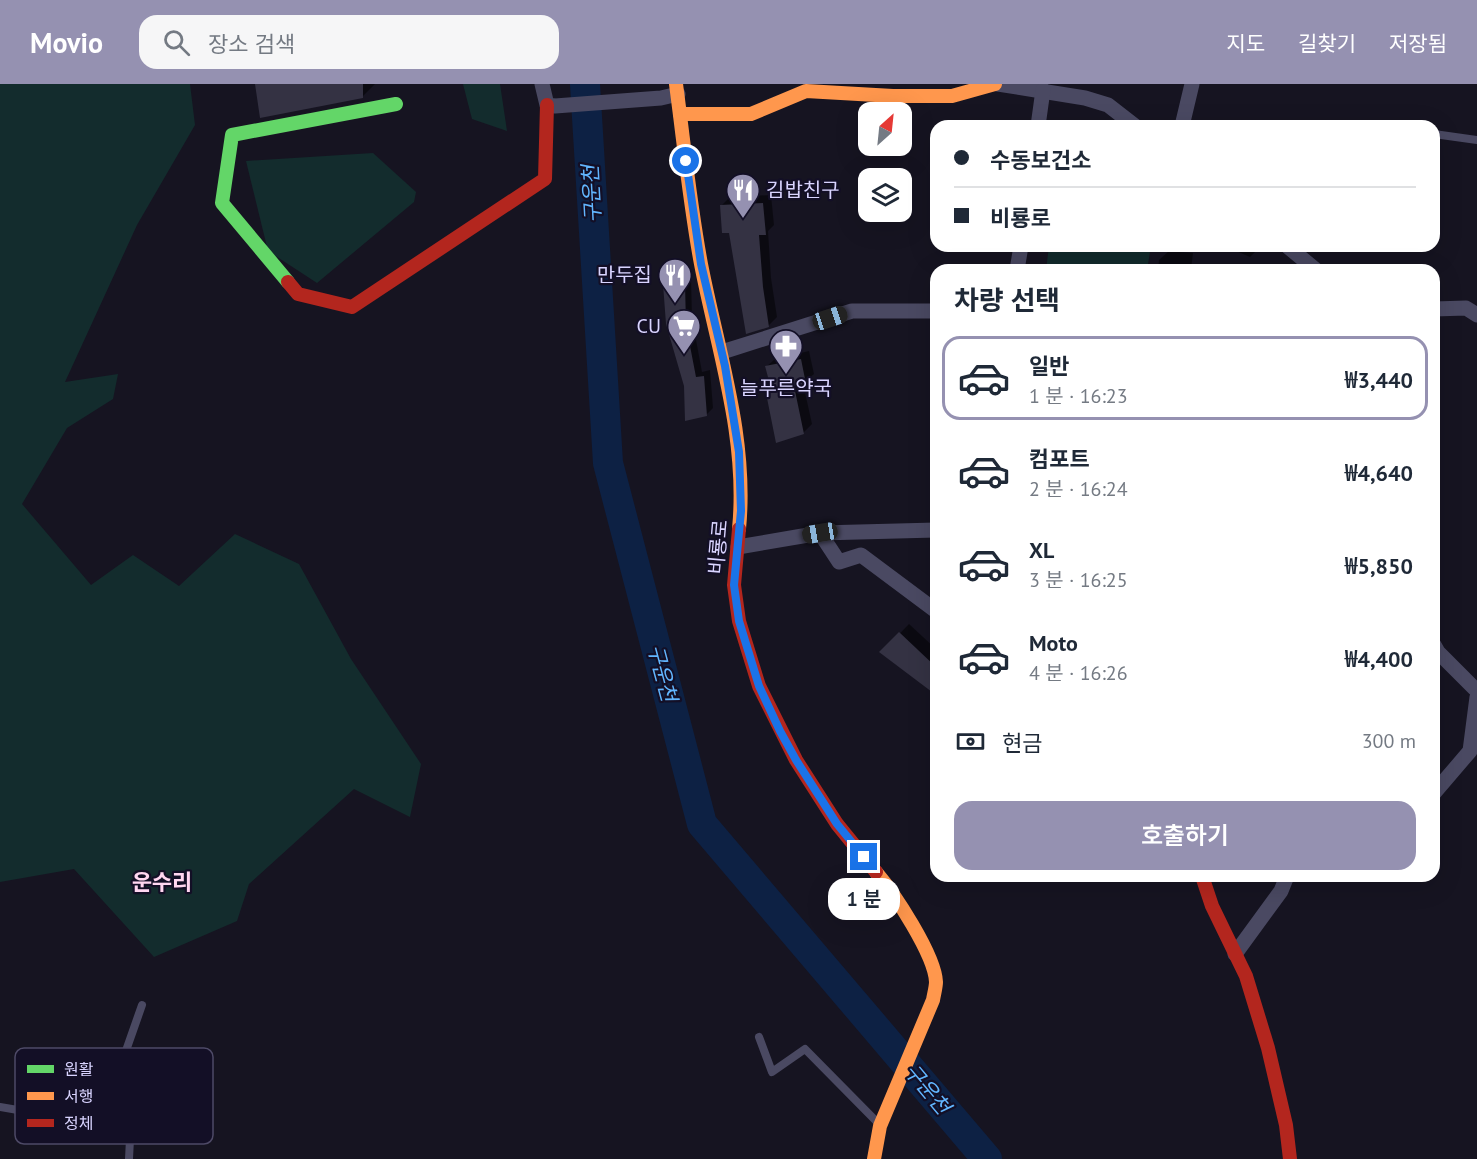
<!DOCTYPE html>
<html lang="ko">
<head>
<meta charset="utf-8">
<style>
	:root { --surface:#fff; --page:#f6f6f7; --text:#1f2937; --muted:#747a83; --line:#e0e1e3; --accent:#9591b1 }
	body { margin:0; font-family:"PT Sans","Noto Sans KR",sans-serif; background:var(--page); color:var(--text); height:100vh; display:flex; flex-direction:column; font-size:22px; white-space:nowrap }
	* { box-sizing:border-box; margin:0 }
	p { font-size:20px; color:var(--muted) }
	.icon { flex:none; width:33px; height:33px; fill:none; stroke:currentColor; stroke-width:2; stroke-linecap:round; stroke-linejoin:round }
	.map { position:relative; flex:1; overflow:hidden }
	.sheet { position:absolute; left:930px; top:180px; width:510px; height:618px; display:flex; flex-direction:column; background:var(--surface); border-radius:18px; box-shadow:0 6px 24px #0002 }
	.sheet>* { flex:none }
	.hud { position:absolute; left:930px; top:36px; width:510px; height:132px; border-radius:18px; box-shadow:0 6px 24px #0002; display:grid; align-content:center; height:132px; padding:0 24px; background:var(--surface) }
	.needle { width:39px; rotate:27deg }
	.fabs { position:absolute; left:858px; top:18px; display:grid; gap:12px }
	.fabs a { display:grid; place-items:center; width:54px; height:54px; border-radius:12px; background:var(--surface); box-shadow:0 6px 24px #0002; font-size:30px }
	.end { position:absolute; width:27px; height:27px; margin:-14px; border:8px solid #1a73e8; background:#fff; box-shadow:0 0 0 3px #fff }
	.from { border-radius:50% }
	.bubble { position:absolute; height:42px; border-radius:18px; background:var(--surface); box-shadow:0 6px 24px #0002; font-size:20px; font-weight:600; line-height:42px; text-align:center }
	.car { position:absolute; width:18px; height:36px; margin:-18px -9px; border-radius:8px; box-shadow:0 0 4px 2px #0007; background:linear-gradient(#222 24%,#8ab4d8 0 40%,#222 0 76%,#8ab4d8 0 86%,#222 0) }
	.hud b { display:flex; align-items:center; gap:21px; height:57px; font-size:22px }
	.hud b+b { border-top:2px solid var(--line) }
	.hud i { width:15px; height:15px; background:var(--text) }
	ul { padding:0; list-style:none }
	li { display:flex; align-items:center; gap:18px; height:84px; margin:0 12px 9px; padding:0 12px; border:3px solid transparent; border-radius:18px }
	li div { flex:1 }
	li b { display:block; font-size:22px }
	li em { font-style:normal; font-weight:600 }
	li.current { border-color:var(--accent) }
	li>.icon { width:54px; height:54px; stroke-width:1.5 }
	h2 { padding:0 24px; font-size:27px; line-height:72px }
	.pay { display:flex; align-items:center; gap:15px; height:66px; padding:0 24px; font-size:22px }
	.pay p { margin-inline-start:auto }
	.button { display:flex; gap:12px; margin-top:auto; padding:12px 24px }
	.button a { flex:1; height:69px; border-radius:18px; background:var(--accent); color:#fff; font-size:24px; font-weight:600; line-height:69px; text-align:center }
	header { display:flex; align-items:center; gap:36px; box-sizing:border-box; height:84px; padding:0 30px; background:var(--accent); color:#fff }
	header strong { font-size:28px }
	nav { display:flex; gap:33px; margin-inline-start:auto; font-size:21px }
	.search { width:420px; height:54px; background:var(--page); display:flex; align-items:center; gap:15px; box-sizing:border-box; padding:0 21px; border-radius:18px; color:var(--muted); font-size:22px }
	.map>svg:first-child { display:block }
	.green { fill:#132c2d }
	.shadow { fill:#0007 }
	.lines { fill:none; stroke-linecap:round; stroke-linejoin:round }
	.river { stroke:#0d2144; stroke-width:30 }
	.building { fill:#343243 }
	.lane { stroke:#4a4962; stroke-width:8 }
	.street { stroke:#4a4962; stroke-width:15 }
	.fast { stroke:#63d668; stroke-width:14 }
	.slow { stroke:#ff974d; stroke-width:14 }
	.jam { stroke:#b3261e; stroke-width:14 }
	.route { stroke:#1a73e8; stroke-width:8 }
	.labels { text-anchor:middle; stroke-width:4.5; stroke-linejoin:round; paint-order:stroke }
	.poi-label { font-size:20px; fill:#d9d4ff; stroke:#130f26; text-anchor:end }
	.street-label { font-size:20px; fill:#d9d4ff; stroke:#130f26 }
	.water-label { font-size:21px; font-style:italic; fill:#62b6ff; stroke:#130f26 }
	.quarter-label { font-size:22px; font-weight:bold; fill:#ffd6f0; stroke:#130f26 }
	.key { fill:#130f26; stroke:#4e4a67; stroke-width:1.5 }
	.key-label { font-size:16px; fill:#d9d4ff }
</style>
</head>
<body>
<header>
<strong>Movio</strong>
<div class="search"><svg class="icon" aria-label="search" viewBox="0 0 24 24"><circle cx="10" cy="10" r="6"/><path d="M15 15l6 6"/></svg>장소 검색</div>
<nav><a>지도</a><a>길찾기</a><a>저장됨</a></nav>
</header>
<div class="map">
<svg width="1477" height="1075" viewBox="0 0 1477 1075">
	<rect width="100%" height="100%" fill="#161421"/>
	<g class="green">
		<polygon points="0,0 190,0 195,41 137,141 65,298 118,290 113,315 67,344 22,420 91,501 133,471 179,502 235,450 299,480 351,575 421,680 410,733 354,705 249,800 237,837 154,873 74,785 0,798"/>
		<polygon points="463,0 500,0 507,47 472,35"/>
		<polygon points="373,69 416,108 414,118 317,199 268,167 246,77"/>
		<polygon points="1049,162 1151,162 1147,186 1046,186"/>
	</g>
	<g class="shadow">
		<polygon points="256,0 375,0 362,13"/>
		<polygon points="771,111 774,141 768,147 771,194 777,233 768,242 722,121 730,113"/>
		<polygon points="1225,162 1261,162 1250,173"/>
		<polygon points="1169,167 1193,169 1191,186 1158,186 1159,176"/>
		<polygon points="671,194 691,194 692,234 702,288 710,286 713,324 706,331 685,301 665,200"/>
		<polygon points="809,267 814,290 803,299 812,340 803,349 768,309 773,305 766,283 775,275"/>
		<polygon points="909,540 936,565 936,607 882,568"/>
	</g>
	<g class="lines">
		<polyline class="river" points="585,0 608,379 702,740 987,1075"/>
	</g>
	<g class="building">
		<polygon points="255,0 363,0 363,14 260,34"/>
		<polygon points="763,119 766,151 759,151 763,203 769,243 746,250 729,149 722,149 720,121"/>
		<polygon points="685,199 686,241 696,293 704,292 707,332 685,337 684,302 666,240 663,200"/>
		<polygon points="801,275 806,300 794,302 804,350 776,359 766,309 772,308 765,282"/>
		<polygon points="899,548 936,583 936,611 879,568"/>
	</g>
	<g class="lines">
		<g class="lane">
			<polyline points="1434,50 1477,56"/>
			<polyline points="759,953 772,988 805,965 879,1040"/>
			<polyline points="0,1023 41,1030 88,1045 131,1035 129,1075"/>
			<polyline points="88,1045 122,978 142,921"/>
		</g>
		<g class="street">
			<polyline points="542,0 547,21 555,22 661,14 678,10"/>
			<polyline points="998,0 1085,14 1108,21 1135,42"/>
			<polyline points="1038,42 1043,6"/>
			<polyline points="1182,42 1192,0"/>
			<polyline points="1287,162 1316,186"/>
			<polyline points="1017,186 1021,162"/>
			<polyline points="1434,225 1466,224 1477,231"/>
			<polyline points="722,268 852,227 936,227"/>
			<polyline points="820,449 839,478 861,471 936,527"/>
			<polyline points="738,463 820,449 936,446"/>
			<polyline points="1434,561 1438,568 1477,607"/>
			<polyline points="1434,709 1470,667 1477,613"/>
			<polyline points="1235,870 1281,807 1287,792"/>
		</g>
		<polyline class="fast" points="288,198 222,119 232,51 396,20"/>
		<g class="slow">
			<path d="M676,0C684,60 690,121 701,180C718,268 748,354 739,445"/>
			<polyline points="680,30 751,30 806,7 893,12 952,12 995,0"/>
			<path d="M874,1075L880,1042L933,916C934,910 936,903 936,898C935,871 894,809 876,788"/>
		</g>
		<g class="jam">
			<polyline points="288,198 298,210 352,223 545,95 547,21"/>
			<polyline points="739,445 734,501 739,537 759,602 796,676 837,740 876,788"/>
			<polyline points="1202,792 1212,822 1246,892 1268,964 1286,1041 1290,1075"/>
		</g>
	</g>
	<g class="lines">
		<polyline class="route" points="686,77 701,180 725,282 739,368 741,427 734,501 739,537 759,602 780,647 796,676 837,740 864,773"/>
	</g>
	<defs>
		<symbol id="restaurant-pin" viewBox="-11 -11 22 30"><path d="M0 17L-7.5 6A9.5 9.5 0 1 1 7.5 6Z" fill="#9591b1" stroke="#130f26"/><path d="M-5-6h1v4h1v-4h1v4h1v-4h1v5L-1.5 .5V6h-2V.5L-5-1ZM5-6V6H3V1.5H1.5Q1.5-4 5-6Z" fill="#fff"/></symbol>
		<symbol id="supermarket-pin" viewBox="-11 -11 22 30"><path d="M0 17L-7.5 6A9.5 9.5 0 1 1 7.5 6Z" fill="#9591b1" stroke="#130f26"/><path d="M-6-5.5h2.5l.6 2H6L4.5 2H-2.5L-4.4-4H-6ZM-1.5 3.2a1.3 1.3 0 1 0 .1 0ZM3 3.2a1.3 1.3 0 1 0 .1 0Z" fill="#fff"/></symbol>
		<symbol id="pharmacy-pin" viewBox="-11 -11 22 30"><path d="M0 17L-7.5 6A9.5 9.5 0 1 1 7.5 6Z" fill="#9591b1" stroke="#130f26"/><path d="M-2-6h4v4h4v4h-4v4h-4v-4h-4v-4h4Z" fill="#fff"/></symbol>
	</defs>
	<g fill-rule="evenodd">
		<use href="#restaurant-pin" x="724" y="87" width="38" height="52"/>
		<use href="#restaurant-pin" x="656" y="172" width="38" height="52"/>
		<use href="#supermarket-pin" x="665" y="223" width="38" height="52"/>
		<use href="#pharmacy-pin" x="767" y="243" width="38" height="52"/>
	</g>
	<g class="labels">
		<g class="poi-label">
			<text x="766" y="113" text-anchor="start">김밥친구</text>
			<text x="652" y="198">만두집</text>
			<text x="661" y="249">CU</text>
			<text x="786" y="311" text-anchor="middle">늘푸른약국</text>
		</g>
		<g class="street-label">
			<text transform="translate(718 463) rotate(-85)" y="7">비룡로</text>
		</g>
		<g class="water-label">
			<text transform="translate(592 110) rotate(-93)" y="7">구운천</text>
			<text transform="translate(662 589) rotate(75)" y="7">구운천</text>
			<text transform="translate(927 1005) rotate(50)" y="7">구운천</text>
		</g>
		<g class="quarter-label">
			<text x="162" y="806">운수리</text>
		</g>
	</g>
	<rect x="15" y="964" width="198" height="96" rx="9" class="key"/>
	<rect x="27" y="981" width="27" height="8" fill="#63d668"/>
	<rect x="27" y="1008" width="27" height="8" fill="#ff974d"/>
	<rect x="27" y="1035" width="27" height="8" fill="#b3261e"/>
	<g class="key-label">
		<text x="64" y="991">원활</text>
		<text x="64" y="1018">서행</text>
		<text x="64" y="1045">정체</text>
	</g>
</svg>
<div class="fabs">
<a><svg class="needle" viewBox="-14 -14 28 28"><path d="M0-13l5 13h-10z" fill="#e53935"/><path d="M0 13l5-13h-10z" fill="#747a83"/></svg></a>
<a><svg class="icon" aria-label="layers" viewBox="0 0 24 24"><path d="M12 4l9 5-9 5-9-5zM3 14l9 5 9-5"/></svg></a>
</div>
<i class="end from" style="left:686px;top:77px"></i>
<i class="end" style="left:864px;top:773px"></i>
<div class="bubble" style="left:828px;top:794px;width:72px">1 분</div>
<i class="car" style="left:830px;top:234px;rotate:72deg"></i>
<i class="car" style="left:820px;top:449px;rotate:261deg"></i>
<div class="hud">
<b><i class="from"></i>수동보건소</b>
<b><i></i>비룡로</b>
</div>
<section class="sheet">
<h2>차량 선택</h2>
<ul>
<li class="current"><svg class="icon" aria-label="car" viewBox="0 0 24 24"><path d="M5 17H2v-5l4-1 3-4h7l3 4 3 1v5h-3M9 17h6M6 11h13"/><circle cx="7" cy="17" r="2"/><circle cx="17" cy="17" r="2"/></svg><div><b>일반</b><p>1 분 · 16:23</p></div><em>₩3,440</em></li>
<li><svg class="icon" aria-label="car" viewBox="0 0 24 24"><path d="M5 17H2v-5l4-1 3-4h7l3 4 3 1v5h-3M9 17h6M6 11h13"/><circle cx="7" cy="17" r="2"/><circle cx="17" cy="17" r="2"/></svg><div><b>컴포트</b><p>2 분 · 16:24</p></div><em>₩4,640</em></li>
<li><svg class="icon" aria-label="car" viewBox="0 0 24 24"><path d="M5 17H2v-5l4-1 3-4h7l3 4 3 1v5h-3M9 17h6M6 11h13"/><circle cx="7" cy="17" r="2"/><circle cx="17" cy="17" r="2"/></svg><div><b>XL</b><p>3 분 · 16:25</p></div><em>₩5,850</em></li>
<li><svg class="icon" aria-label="car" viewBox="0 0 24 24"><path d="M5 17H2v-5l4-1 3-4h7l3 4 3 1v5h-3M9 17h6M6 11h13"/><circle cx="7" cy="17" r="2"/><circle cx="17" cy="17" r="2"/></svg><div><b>Moto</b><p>4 분 · 16:26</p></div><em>₩4,400</em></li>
</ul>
<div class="pay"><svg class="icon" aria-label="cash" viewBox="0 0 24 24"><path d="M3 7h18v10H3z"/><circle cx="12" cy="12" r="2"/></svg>현금<p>300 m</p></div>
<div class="button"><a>호출하기</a></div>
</section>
</div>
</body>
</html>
